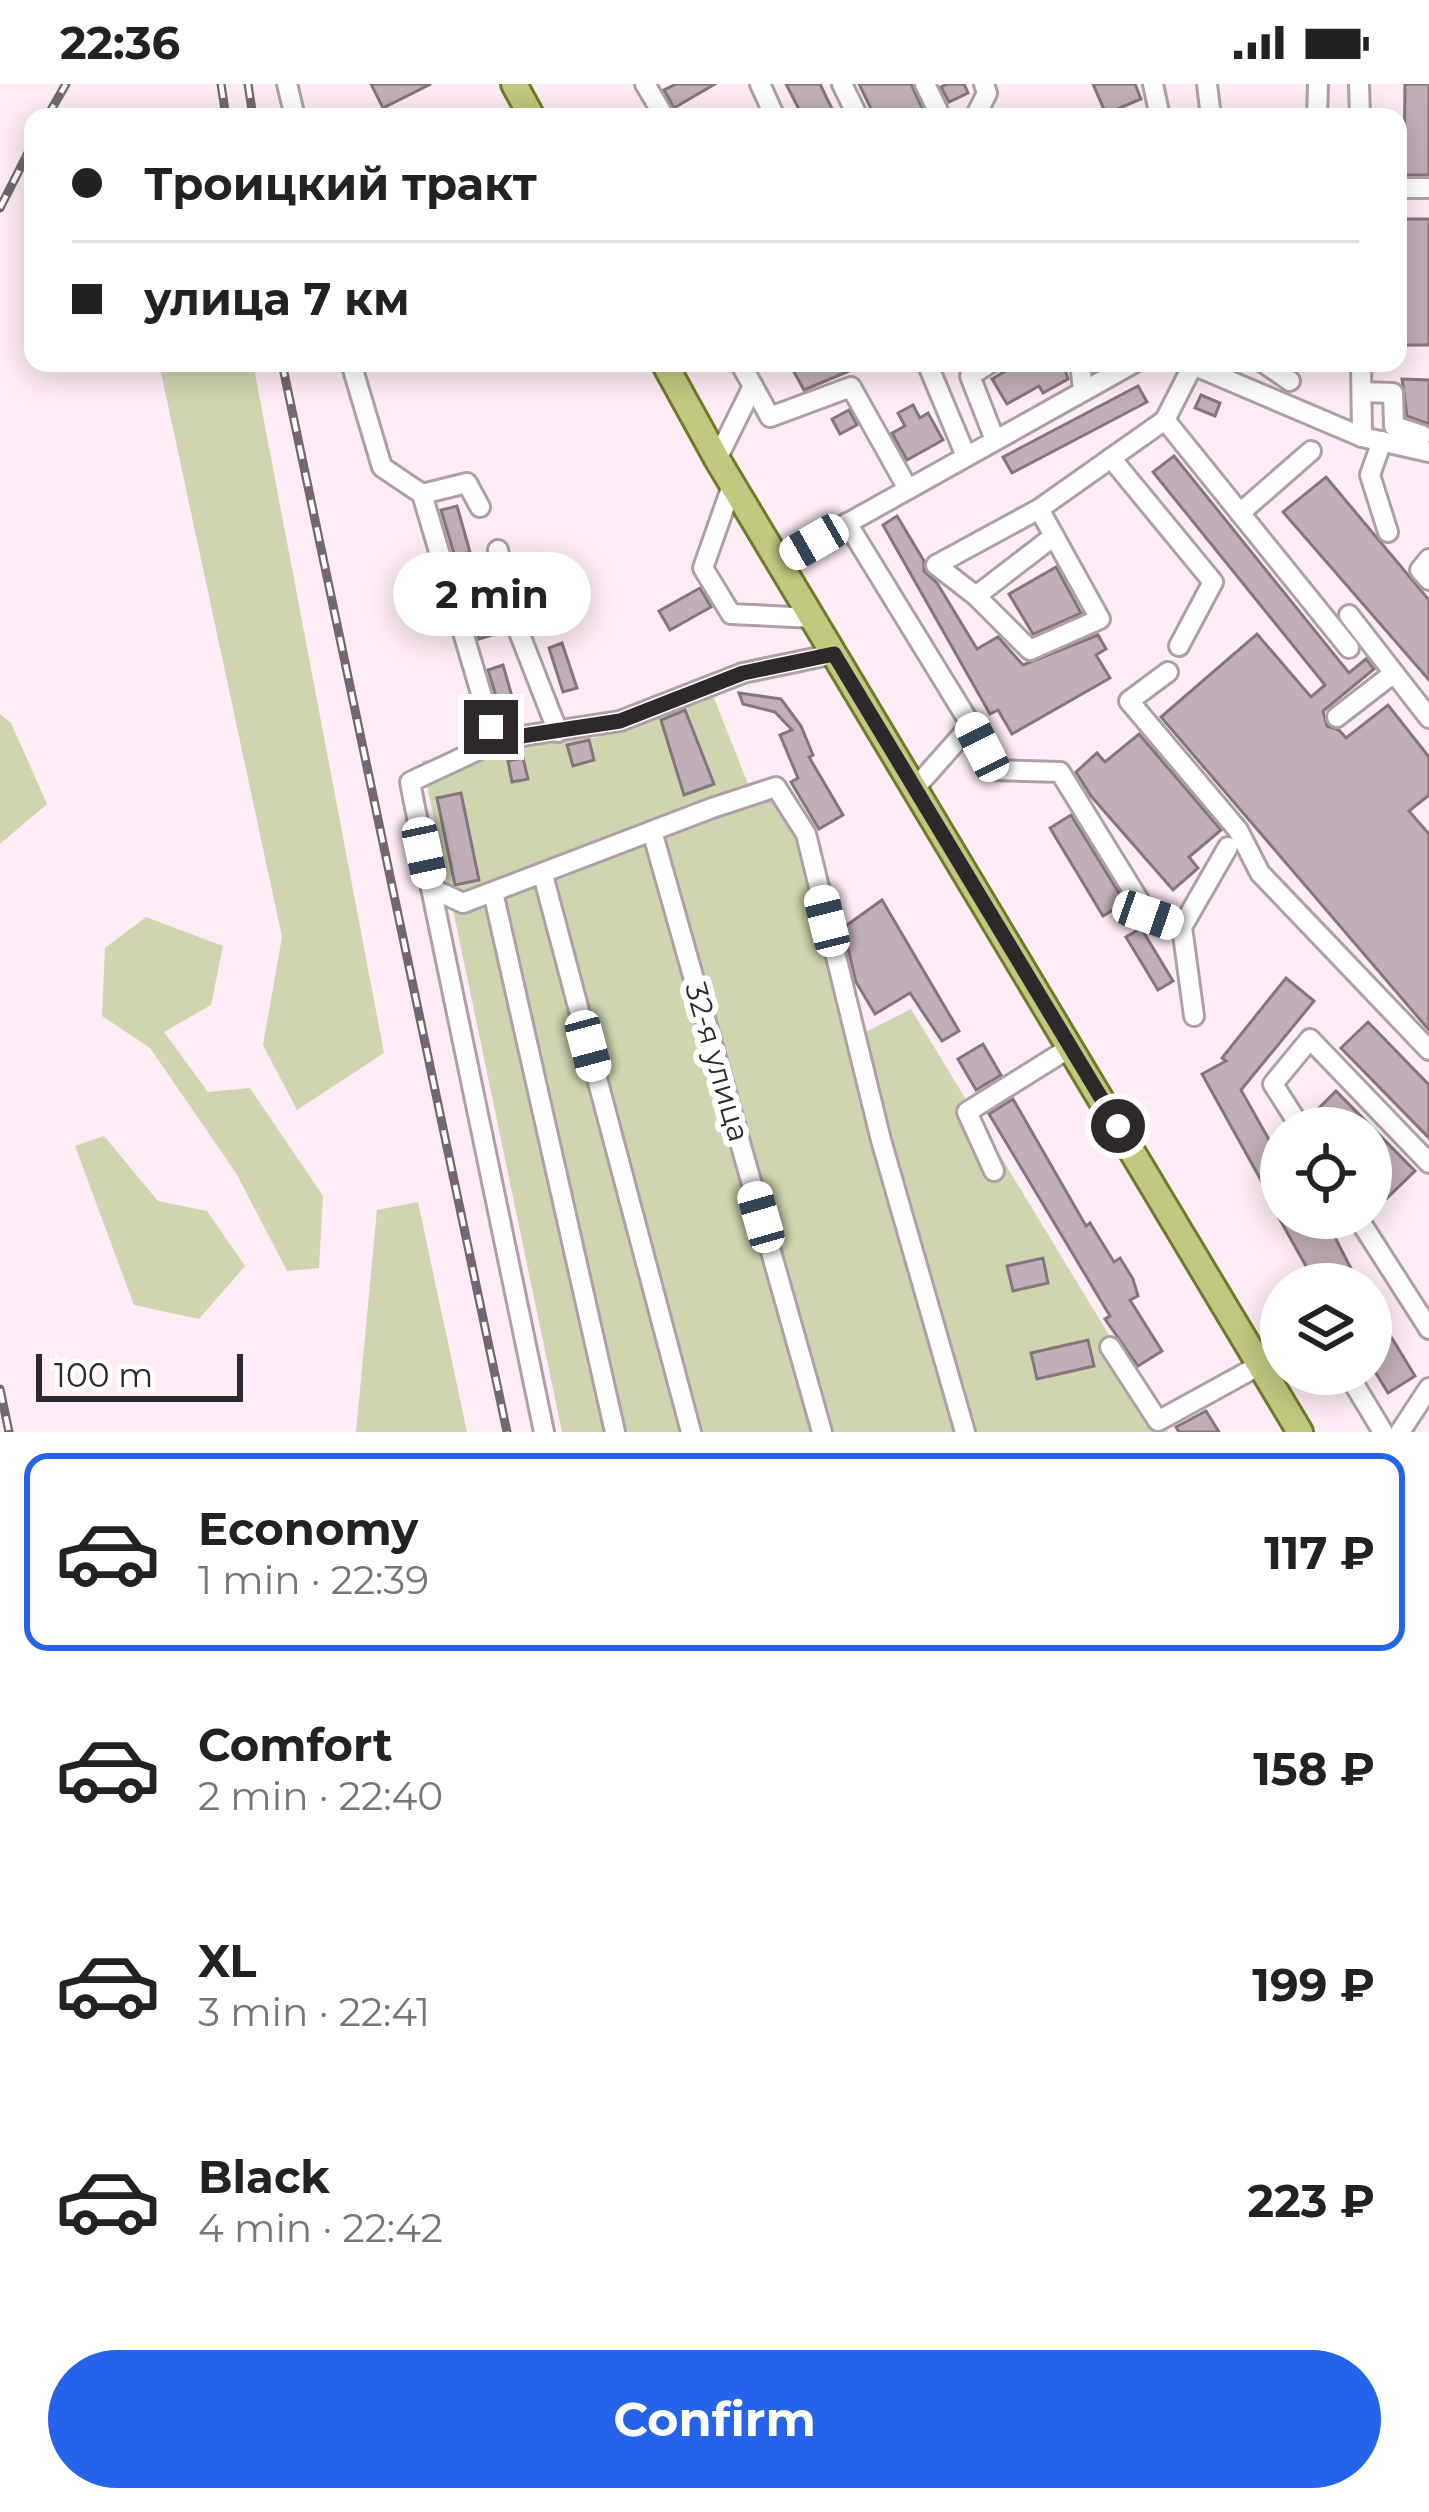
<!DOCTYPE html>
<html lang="en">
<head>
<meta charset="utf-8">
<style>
	:root { --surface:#fff; --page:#f2f2f2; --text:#222; --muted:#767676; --line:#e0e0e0; --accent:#2563eb }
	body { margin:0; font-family:Montserrat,sans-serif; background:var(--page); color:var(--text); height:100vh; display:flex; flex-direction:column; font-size:45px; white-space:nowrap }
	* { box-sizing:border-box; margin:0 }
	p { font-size:39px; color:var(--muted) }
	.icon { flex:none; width:66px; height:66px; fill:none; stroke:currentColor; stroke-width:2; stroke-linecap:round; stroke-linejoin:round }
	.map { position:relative; height:1348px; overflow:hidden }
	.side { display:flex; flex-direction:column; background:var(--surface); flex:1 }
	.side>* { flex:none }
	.hud { position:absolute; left:24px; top:24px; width:1383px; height:264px; border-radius:24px; box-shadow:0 6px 30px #0003; display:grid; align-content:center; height:264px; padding:0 48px; background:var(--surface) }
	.fabs { position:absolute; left:1260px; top:1023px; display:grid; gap:24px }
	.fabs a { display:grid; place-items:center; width:132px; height:132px; border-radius:50%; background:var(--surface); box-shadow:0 6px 30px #0003; font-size:60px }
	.scale { position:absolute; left:36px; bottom:30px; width:207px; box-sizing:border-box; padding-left:12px; border:6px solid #2e282b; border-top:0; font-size:33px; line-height:42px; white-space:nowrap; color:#2e282b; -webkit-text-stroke:9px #fff; paint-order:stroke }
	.end { position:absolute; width:54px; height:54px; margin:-27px; border:15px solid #2e282b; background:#fff; box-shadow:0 0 0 6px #fff }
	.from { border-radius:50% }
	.bubble { position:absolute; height:84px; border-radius:42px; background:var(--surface); box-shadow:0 6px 30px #0003; font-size:39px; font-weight:700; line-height:84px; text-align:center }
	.car { position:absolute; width:36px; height:72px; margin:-36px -18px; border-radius:15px; box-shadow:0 0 9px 3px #0007; background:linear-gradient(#fff 24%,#345 0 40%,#fff 0 76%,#345 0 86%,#fff 0) }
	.hud b { display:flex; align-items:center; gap:42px; height:114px; font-size:45px }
	.hud b+b { border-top:3px solid var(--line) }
	.hud i { width:30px; height:30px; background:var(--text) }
	ul { padding:21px 0 0; list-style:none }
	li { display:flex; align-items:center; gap:36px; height:198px; margin:0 24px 18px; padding:0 24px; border:6px solid transparent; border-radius:24px }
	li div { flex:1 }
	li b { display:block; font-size:45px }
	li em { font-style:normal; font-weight:700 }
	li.selected { border-color:var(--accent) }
	li>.icon { width:108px; height:108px; stroke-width:1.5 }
	.cta { display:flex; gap:24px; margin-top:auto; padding:24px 48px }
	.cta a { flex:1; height:138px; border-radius:72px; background:var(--accent); color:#fff; font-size:48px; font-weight:700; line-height:138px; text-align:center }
	.status { display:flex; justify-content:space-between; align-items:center; height:84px; padding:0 60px; background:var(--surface); direction:ltr }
	.status svg { height:33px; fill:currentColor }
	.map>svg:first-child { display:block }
	.green { fill:#d0d5af }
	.building { fill:#c0afb8; stroke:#85757d; stroke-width:3 }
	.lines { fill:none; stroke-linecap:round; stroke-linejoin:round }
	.minor-casing { stroke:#b19fa8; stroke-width:24 }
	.major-casing { stroke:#74792a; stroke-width:30 }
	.minor { stroke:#fff; stroke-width:18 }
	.major { stroke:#c2c87f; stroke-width:24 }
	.rail-casing { stroke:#72686d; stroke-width:9 }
	.rail { stroke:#fff; stroke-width:4.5; stroke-dasharray:14; stroke-linecap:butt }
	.route { stroke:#2e282b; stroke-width:15 }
	.labels { text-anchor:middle; stroke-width:12; stroke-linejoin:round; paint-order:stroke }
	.street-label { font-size:30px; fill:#2e282b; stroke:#fff }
</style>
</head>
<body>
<div class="status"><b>22:36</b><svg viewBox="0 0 49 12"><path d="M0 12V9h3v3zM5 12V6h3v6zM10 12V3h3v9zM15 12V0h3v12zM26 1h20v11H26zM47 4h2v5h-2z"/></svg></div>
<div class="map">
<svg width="1429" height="1348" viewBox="0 0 1429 1348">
	<rect width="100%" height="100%" fill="#ffecf6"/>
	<g class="green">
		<polygon points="159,279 253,279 384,969 297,1026 263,961 282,853"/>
		<polygon points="712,609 748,700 775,692 816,753 866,948 911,925 1168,1348 562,1348 422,677 560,655 595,654"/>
		<polygon points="0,630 11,639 47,720 0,760"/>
		<polygon points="146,833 223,862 211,921 164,948 208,1008 250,1004 323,1112 319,1184 287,1187 236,1089 150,964 102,932 105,864"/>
		<polygon points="104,1052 158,1117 207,1127 245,1182 199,1235 134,1221 75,1062"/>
		<polygon points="418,1118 467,1348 356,1348 377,1126"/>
	</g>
	<g class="building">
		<polygon points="371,0 431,0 383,24"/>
		<polygon points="676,0 715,0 674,24 664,6"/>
		<polygon points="786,0 820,0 836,33 803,33"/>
		<polygon points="859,0 911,0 926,33 875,33"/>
		<polygon points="947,0 964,0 968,9 949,18 941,3"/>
		<polygon points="1093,0 1135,0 1141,15 1106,30"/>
		<polygon points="1405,0 1429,0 1429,91 1404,91"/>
		<polygon points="1403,135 1429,135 1429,261 1401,261"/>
		<polygon points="789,279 868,279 804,306"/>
		<polygon points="1019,279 1063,279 1068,295 1043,309 1039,302 1007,320 992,295"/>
		<polygon points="1402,295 1429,296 1429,340 1407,332"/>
		<polygon points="1138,302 1147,318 1012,389 1003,373"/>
		<polygon points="1201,311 1220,319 1215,332 1195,324"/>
		<polygon points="913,321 920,334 928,329 943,356 907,376 892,349 905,342 898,329"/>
		<polygon points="849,326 857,341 840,350 832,335"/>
		<polygon points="1174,372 1349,589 1366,575 1374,585 1323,627 1327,642 1339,646 1346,654 1388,621 1429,673 1429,711 1409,727 1429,750 1429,946 1161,633 1257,550 1311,613 1325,601 1153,388"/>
		<polygon points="1326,393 1429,516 1429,596 1283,428"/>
		<polygon points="457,422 470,468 455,473 441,426"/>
		<polygon points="897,432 924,477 924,487 937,499 977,565 998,553 1023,581 1098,551 1106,565 1096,571 1110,594 1012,650 998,626 990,630 883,441"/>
		<polygon points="1056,483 1081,529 1033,550 1009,510"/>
		<polygon points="482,502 495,550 479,555 465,506"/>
		<polygon points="700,504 711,523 670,546 659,527"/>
		<polygon points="562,559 577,604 563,608 549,564"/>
		<polygon points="503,581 517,630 503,635 488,586"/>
		<polygon points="739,609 781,615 801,642 813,671 809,673 843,731 819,745 791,698 798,694 780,651 792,646 775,628 743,620"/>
		<polygon points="685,626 714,700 684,711 661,636"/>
		<polygon points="1139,650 1221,746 1189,773 1198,784 1173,806 1091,712 1076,688 1097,669 1105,678"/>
		<polygon points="589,656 594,676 573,682 567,661"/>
		<polygon points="523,674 528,695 512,698 508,677"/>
		<polygon points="461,709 479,796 455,801 437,714"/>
		<polygon points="1071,731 1125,819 1103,832 1050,744"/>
		<polygon points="882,816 959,947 942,957 910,909 875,930 856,898 843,844"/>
		<polygon points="1141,844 1173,897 1158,906 1126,853"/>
		<polygon points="1286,894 1314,917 1241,1006 1281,1077 1281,1132 1202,990 1226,977 1222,974"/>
		<polygon points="1368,938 1429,1001 1429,1054 1341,964"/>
		<polygon points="983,960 1001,991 976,1006 958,975"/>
		<polygon points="1336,1007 1415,1087 1387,1114 1371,1097 1371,1044 1319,1044 1310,1033"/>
		<polygon points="1013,1015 1086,1142 1090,1139 1114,1178 1120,1174 1133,1195 1138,1212 1130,1216 1162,1267 1138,1282 1105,1235 1110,1232 989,1030"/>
		<polygon points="1279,1134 1325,1134 1359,1200 1316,1200"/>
		<polygon points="1043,1174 1048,1199 1013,1207 1007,1182"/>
		<polygon points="1371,1220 1415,1292 1388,1309 1371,1281"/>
		<polygon points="1088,1256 1094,1282 1037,1295 1031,1269"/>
		<polygon points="1206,1327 1219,1348 1179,1348 1176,1343"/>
	</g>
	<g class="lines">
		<defs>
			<g id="minor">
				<polyline points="287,0 295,33"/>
				<polyline points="645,0 661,27 658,33"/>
				<polyline points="760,0 775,33"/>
				<polyline points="842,0 858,33"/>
				<polyline points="925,0 941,33"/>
				<polyline points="1153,0 1160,33"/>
				<polyline points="1207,0 1211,33"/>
				<polyline points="1359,0 1360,33"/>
				<polyline points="975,33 987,9 984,0"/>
				<polyline points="1317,33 1318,0"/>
				<polyline points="1398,104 1429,104"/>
				<polyline points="351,279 382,383 422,410 491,643 502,655 620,637 743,589 834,570"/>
				<polyline points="927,279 966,372"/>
				<polyline points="990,279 970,292 995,356"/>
				<polyline points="1080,279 1083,306"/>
				<polyline points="1188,279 1362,353 1429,368"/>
				<polyline points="1264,279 1290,297"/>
				<polyline points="1361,279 1362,353"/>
				<polyline points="753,302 770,333 851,303 908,405"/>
				<polyline points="1362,308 1393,309 1394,342 1422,351"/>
				<polyline points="1165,336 1349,564"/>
				<polyline points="1382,357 1370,391 1388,448"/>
				<polyline points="1111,374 1213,498 1179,562"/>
				<polyline points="717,375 753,302 740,279"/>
				<polyline points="733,399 703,484 731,530 813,534"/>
				<polyline points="422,410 467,399 480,423"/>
				<polyline points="1039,425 936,481 976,512 1030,566 1100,535 1039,425 1165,336 1193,281"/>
				<polyline points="1240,429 1311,367"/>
				<polyline points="847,439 971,641 916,703"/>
				<polyline points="498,466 515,538 558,648"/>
				<polyline points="1429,475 1420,486 1429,496"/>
				<polyline points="780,477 1134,279"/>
				<polyline points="976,512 1054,452"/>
				<polyline points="1349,531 1429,634"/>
				<polyline points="1168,588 1129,617 1238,746 1260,789 1429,966"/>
				<polyline points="1337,633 1394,589"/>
				<polyline points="971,641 994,686 1060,688 1148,831 1182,843"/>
				<polyline points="502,655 410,698 431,804 463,819 712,724 776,703 806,750 881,1056 965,1348"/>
				<polyline points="652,747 822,1348"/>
				<polyline points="543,791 691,1348"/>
				<polyline points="431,804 544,1348"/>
				<polyline points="493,808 615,1348"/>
				<polyline points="1194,932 1182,843 1228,763"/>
				<polyline points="1301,1044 1273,1000 1310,955 1429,1079"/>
				<polyline points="994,1087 967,1028 1071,963"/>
				<polyline points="1358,1134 1429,1245"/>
				<polyline points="1110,1263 1158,1337 1260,1281"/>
				<polyline points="1348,1290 1383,1348"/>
				<polyline points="1400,1348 1429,1304"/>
			</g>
			<g id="major">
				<polyline points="514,0 532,33"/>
				<polyline points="664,279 717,375 1300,1348"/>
			</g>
		</defs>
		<use href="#minor" class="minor-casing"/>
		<use href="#major" class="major-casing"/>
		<use href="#minor" class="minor"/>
		<use href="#major" class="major"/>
		<defs>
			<g id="rail">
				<polyline points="221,0 226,33"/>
				<polyline points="248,0 253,33"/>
				<polyline points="47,33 66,0"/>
				<polyline points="0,124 33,59"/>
				<polyline points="282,279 507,1348"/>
				<polyline points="0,1305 9,1348"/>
			</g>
		</defs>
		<use href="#rail" class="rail-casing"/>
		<use href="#rail" class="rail"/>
	</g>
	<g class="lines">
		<polyline class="route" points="491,643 502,655 620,637 743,589 834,570 1118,1042"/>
	</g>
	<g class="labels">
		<g class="street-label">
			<text transform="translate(717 978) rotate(74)" y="10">32-я улица</text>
		</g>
	</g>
</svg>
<div class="fabs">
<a><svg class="icon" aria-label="locate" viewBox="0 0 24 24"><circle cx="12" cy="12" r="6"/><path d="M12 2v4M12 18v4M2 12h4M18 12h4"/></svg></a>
<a><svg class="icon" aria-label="layers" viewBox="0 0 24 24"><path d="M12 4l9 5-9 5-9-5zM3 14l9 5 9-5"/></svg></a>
</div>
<div class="scale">100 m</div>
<i class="end from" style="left:1118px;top:1042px"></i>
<i class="end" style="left:491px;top:643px"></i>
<div class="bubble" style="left:393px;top:468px;width:198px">2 min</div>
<i class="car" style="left:814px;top:458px;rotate:240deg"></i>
<i class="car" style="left:982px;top:663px;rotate:333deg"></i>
<i class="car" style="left:424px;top:769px;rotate:168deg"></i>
<i class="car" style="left:1148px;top:831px;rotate:109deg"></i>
<i class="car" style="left:827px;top:837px;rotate:346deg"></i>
<i class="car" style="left:588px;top:962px;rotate:165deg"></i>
<i class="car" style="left:761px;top:1133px;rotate:344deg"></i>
<div class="hud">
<b><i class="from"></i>Троицкий тракт</b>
<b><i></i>улица 7 км</b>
</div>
</div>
<section class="side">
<ul>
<li class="selected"><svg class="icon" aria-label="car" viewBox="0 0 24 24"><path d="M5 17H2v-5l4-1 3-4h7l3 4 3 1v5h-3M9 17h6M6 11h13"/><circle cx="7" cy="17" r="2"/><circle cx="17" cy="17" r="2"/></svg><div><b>Economy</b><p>1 min · 22:39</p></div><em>117 ₽</em></li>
<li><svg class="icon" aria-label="car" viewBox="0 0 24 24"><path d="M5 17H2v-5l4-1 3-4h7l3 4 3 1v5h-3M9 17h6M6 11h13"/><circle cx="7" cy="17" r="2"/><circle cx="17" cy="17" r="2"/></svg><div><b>Comfort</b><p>2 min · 22:40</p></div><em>158 ₽</em></li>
<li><svg class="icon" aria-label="car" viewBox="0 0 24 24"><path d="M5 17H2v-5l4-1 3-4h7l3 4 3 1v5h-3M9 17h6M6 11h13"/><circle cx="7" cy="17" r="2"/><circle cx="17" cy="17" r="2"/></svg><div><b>XL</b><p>3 min · 22:41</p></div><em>199 ₽</em></li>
<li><svg class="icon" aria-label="car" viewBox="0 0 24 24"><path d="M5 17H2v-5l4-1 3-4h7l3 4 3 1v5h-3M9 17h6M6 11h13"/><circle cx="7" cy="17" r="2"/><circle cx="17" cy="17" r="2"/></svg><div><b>Black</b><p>4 min · 22:42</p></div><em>223 ₽</em></li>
</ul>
<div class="cta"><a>Confirm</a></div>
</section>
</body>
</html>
